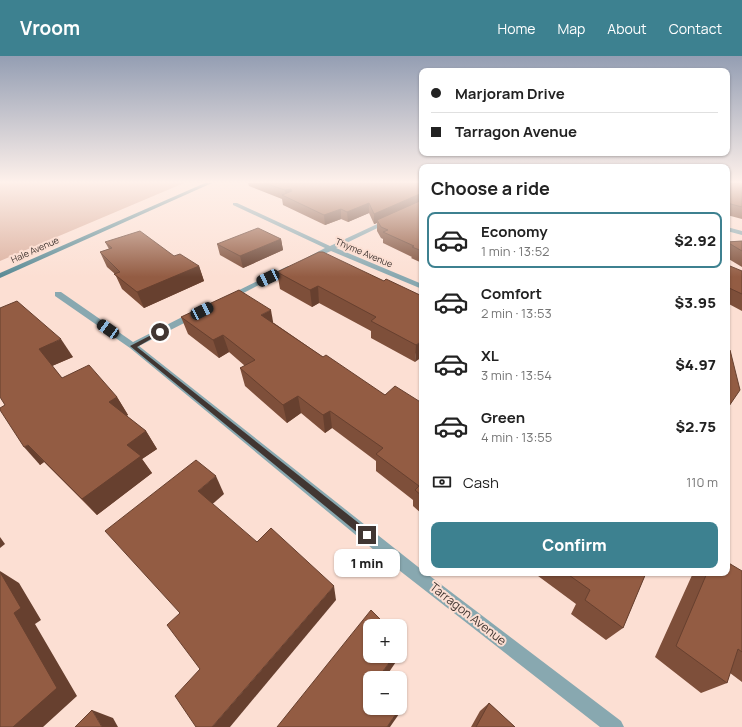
<!DOCTYPE html>
<html lang="en">
<head>
<meta charset="utf-8">
<style>
	:root { --surface:#fff; --page:#f6f6f6; --text:#222; --muted:#767676; --line:#e0e0e0; --accent:#3d8190 }
	body { margin:0; font-family:Manrope,sans-serif; background:var(--page); color:var(--text); height:100vh; display:flex; flex-direction:column; font-size:15px; white-space:nowrap }
	* { box-sizing:border-box; margin:0 }
	p { font-size:13px; color:var(--muted) }
	.icon { flex:none; width:22px; height:22px; fill:none; stroke:currentColor; stroke-width:2; stroke-linecap:round; stroke-linejoin:round }
	.map { position:relative; flex:1; overflow:hidden }
	.details { position:absolute; left:419px; top:108px; width:311px; height:412px; display:flex; flex-direction:column; background:var(--surface); border-radius:8px; box-shadow:0 1px 3px #0004 }
	.details>* { flex:none }
	.banner { position:absolute; left:419px; top:12px; width:311px; height:88px; border-radius:8px; box-shadow:0 1px 3px #0004; display:grid; align-content:center; height:88px; padding:0 12px; background:var(--surface) }
	.tools { position:absolute; left:363px; top:563px; display:grid; gap:8px }
	.tools a { display:grid; place-items:center; width:44px; height:44px; border-radius:8px; background:var(--surface); box-shadow:0 1px 3px #0004; font-size:20px }
	.end { position:absolute; width:18px; height:18px; margin:-9px; border:5px solid #413632; background:#fff; box-shadow:0 0 0 2px #fff }
	.from { border-radius:50% }
	.bubble { position:absolute; height:28px; border-radius:8px; background:var(--surface); box-shadow:0 1px 3px #0004; font-size:13px; font-weight:800; line-height:28px; text-align:center }
	.car { position:absolute; width:12px; height:24px; margin:-12px -6px; border-radius:5px; box-shadow:0 0 3px 1px #0007; background:linear-gradient(#222 24%,#8ab4d8 0 40%,#222 0 76%,#8ab4d8 0 86%,#222 0) }
	.banner b { display:flex; align-items:center; gap:14px; height:38px; font-size:15px }
	.banner b+b { border-top:1px solid var(--line) }
	.banner i { width:10px; height:10px; background:var(--text) }
	ul { padding:0; list-style:none }
	li { display:flex; align-items:center; gap:12px; height:56px; margin:0 8px 6px; padding:0 4px; border:2px solid transparent; border-radius:8px }
	li div { flex:1 }
	li b { display:block; font-size:15px }
	li em { font-style:normal; font-weight:800 }
	li.on { border-color:var(--accent) }
	li>.icon { width:36px; height:36px; stroke-width:1.5 }
	h2 { padding:0 12px; font-size:18px; line-height:48px }
	.pay { display:flex; align-items:center; gap:10px; height:44px; padding:0 12px; font-size:15px }
	.pay p { margin-inline-start:auto }
	.primary-button { display:flex; gap:8px; margin-top:auto; padding:8px 12px }
	.primary-button a { flex:1; height:46px; border-radius:8px; background:var(--accent); color:#fff; font-size:16px; font-weight:800; line-height:46px; text-align:center }
	header { display:flex; align-items:center; gap:24px; box-sizing:border-box; height:56px; padding:0 20px; background:var(--accent); color:#fff }
	header strong { font-size:19px }
	nav { display:flex; gap:22px; margin-inline-start:auto; font-size:14px }
	.map>svg:first-child { display:block }
	.green { fill:#dbaf9d }
	.lines { fill:none; stroke-linecap:round; stroke-linejoin:round }
	.minor { fill:#88a8b0; fill-rule:evenodd }
	.secondary { fill:#598a95; fill-rule:evenodd }
	.wall { fill:#7e4f3a }
	.shaded-wall { fill:#67402f }
	.building { fill:#935c43; stroke:#67402f }
	.route { fill:#413632 }
	.labels { text-anchor:middle; stroke-width:4; stroke-linejoin:round; paint-order:stroke }
	.far-street-label { font-size:9px; fill:#413632; stroke:#fcdfd3 }
	.near-street-label { font-size:12px; fill:#413632; stroke:#fcdfd3 }
</style>
</head>
<body>
<header>
<strong>Vroom</strong>
<nav><a>Home</a><a>Map</a><a>About</a><a>Contact</a></nav>
</header>
<div class="map">
<svg width="742" height="671" viewBox="0 0 742 671">
	<rect width="100%" height="100%" fill="#fcdfd3"/>
	<polygon class="green" points="0,127 184,127 0,205"/>
	<g class="lines">
		<g class="minor">
			<polygon points="233,147 237,147 330,190 388,163 392,163 392,165 336,192 422,228 422,233 331,195 312,203 308,203 308,201 325,192 233,149"/>
			<polygon points="727,171 742,175 742,179 727,175"/>
			<polygon points="288,210 290,211 290,213 232,243 229,243 225,241"/>
			<polygon points="55,236 61,236 133,286 192,256 198,256 198,260 139,290 422,514 422,517 426,517 621,665 624,671 600,671 386,504 130,292 55,240"/>
		</g>
		<polygon class="secondary" points="205,127 212,127 0,222 0,217"/>
	</g>
	<g class="wall">
		<polygon points="248,127 418,127 422,128 422,207 411,202 412,201 383,187 383,183 381,182 377,175 377,167 374,168 369,157 348,166 341,163 325,169 283,149 282,143 249,130"/>
		<polygon points="727,127 742,127 742,163 727,159"/>
		<polygon points="281,183 283,194 243,212 220,199 217,188"/>
		<polygon points="742,185 742,211 727,202 727,186"/>
		<polygon points="105,186 174,200 199,210 204,225 144,252 122,233 115,218 107,211 100,196 109,193"/>
		<polygon points="727,211 742,215 742,255 727,247"/>
		<polygon points="277,216 384,225 422,240 415,306 371,282 371,275 319,247 312,251 280,233"/>
		<polygon points="0,252 73,301 52,310 62,322 117,341 128,359 126,360 146,375 157,393 142,403 152,417 97,459 44,406 40,409 5,349"/>
		<polygon points="181,261 274,267 323,301 385,339 422,347 422,458 413,450 413,444 376,415 376,405 332,372 325,377 301,357 287,367 245,330 240,312 245,310 229,296 219,302 188,278"/>
		<polygon points="742,515 742,626 730,617 727,627 701,637 655,601 693,517 727,517"/>
		<polygon points="534,517 646,517 623,572 606,584 571,558 576,548"/>
		<polygon points="489,647 515,671 471,671 480,655"/>
	</g>
	<g class="shaded-wall">
		<polygon points="291,133 293,142 286,141 285,134"/>
		<polygon points="422,137 422,147 377,164 377,167 374,168 374,158"/>
		<polygon points="369,147 369,157 348,166 347,156"/>
		<polygon points="341,153 341,163 325,169 324,159"/>
		<polygon points="281,183 283,194 243,212 240,200"/>
		<polygon points="199,210 204,225 144,252 137,236"/>
		<polygon points="318,230 319,247 312,251 310,234"/>
		<polygon points="271,254 274,271 261,259"/>
		<polygon points="223,279 229,296 219,302 213,284"/>
		<polygon points="61,283 73,301 52,310 39,293"/>
		<polygon points="422,285 422,301 415,306 416,289"/>
		<polygon points="298,340 301,357 287,367 283,349"/>
		<polygon points="117,341 128,359 120,364 109,346"/>
		<polygon points="330,355 332,372 325,377 323,359"/>
		<polygon points="146,375 157,393 142,403 152,417 97,459 82,443 127,389"/>
		<polygon points="28,389 44,406 40,409 24,391"/>
		<polygon points="216,420 224,438 208,452 198,435"/>
		<polygon points="0,481 5,488 0,492"/>
		<polygon points="0,515 19,527 41,564 35,568 77,640 43,671 13,671"/>
		<polygon points="334,530 336,544 230,671 212,671"/>
		<polygon points="404,586 402,597 385,622 378,622 394,600 400,600 400,592"/>
		<polygon points="401,650 399,658 390,671 387,671"/>
		<polygon points="92,654 113,662 118,671 102,671"/>
	</g>
	<g class="building">
		<polygon points="264,127 418,127 422,128 422,137 374,158 369,147 347,156 341,153 324,159 282,139 292,135 291,133 285,134"/>
		<polygon points="727,127 742,127 742,151 727,147"/>
		<polygon points="422,144 422,195 412,191 414,190 383,176 388,174 381,171 377,164"/>
		<polygon points="258,172 281,183 240,200 217,188"/>
		<polygon points="140,175 174,200 180,198 199,210 137,236 114,218 120,216 100,196 112,192 105,186"/>
		<polygon points="742,185 742,195 727,186"/>
		<polygon points="319,196 323,196 384,225 386,223 422,240 422,285 416,289 371,265 376,261 318,230 310,234 277,216"/>
		<polygon points="730,210 742,215 742,238 727,231 727,211"/>
		<polygon points="239,234 271,254 261,259 323,301 326,299 385,339 395,330 422,347 422,440 415,434 419,430 376,398 383,392 330,355 323,359 298,340 283,349 240,312 255,304 223,279 213,284 181,261"/>
		<polygon points="17,245 61,283 39,293 62,322 89,309 117,341 109,346 146,375 127,389 141,400 82,443 28,389 24,391 0,354 0,352 5,349 0,341 0,252"/>
		<polygon points="727,293 730,294 740,334 727,353"/>
		<polygon points="196,404 216,420 198,435 257,486 271,472 334,530 212,671 196,671 175,640 200,613 167,569 180,557 105,475"/>
		<polygon points="727,506 742,515 742,596 738,593 727,627 676,590 707,517 727,517"/>
		<polygon points="0,516 21,552 14,557 57,632 13,671 0,671"/>
		<polygon points="566,517 646,517 623,572 585,544 590,534"/>
		<polygon points="371,554 387,570 370,570 370,600 394,600 378,622 370,622 370,652 400,652 387,671 277,671"/>
		<polygon points="400,582 404,586 400,592"/>
		<polygon points="489,647 515,671 476,671"/>
		<polygon points="92,654 102,671 75,671"/>
	</g>
	<linearGradient id="sky" x2="0" y2="1"><stop stop-color="#949eb3"/><stop offset="0.57" stop-color="#fef1eb"/><stop offset="1" stop-color="#fef1eb" stop-opacity="0"/></linearGradient>
	<rect width="742" height="221" fill="url(#sky)"/>
	<polygon class="route" points="159,275 163,276 137,291 370,476 371,479 370,482 367,483 364,482 130,290"/>
	<g class="labels">
		<g class="far-street-label">
			<text transform="translate(35 194) rotate(-24)" y="3">Hale Avenue</text>
			<text transform="translate(364 197) rotate(23)" y="3">Thyme Avenue</text>
		</g>
		<g class="near-street-label">
			<text transform="translate(468 558) rotate(38)" y="4">Tarragon Avenue</text>
		</g>
	</g>
</svg>
<div class="tools">
<a>+</a>
<a>−</a>
</div>
<i class="end from" style="left:160px;top:276px"></i>
<i class="end" style="left:367px;top:479px"></i>
<div class="bubble" style="left:334px;top:493px;width:66px">1 min</div>
<i class="car" style="left:268px;top:222px;rotate:245deg"></i>
<i class="car" style="left:202px;top:255px;rotate:63deg"></i>
<i class="car" style="left:108px;top:273px;rotate:305deg"></i>
<div class="banner">
<b><i class="from"></i>Marjoram Drive</b>
<b><i></i>Tarragon Avenue</b>
</div>
<section class="details">
<h2>Choose a ride</h2>
<ul>
<li class="on"><svg class="icon" aria-label="car" viewBox="0 0 24 24"><path d="M5 17H2v-5l4-1 3-4h7l3 4 3 1v5h-3M9 17h6M6 11h13"/><circle cx="7" cy="17" r="2"/><circle cx="17" cy="17" r="2"/></svg><div><b>Economy</b><p>1 min · 13:52</p></div><em>$2.92</em></li>
<li><svg class="icon" aria-label="car" viewBox="0 0 24 24"><path d="M5 17H2v-5l4-1 3-4h7l3 4 3 1v5h-3M9 17h6M6 11h13"/><circle cx="7" cy="17" r="2"/><circle cx="17" cy="17" r="2"/></svg><div><b>Comfort</b><p>2 min · 13:53</p></div><em>$3.95</em></li>
<li><svg class="icon" aria-label="car" viewBox="0 0 24 24"><path d="M5 17H2v-5l4-1 3-4h7l3 4 3 1v5h-3M9 17h6M6 11h13"/><circle cx="7" cy="17" r="2"/><circle cx="17" cy="17" r="2"/></svg><div><b>XL</b><p>3 min · 13:54</p></div><em>$4.97</em></li>
<li><svg class="icon" aria-label="car" viewBox="0 0 24 24"><path d="M5 17H2v-5l4-1 3-4h7l3 4 3 1v5h-3M9 17h6M6 11h13"/><circle cx="7" cy="17" r="2"/><circle cx="17" cy="17" r="2"/></svg><div><b>Green</b><p>4 min · 13:55</p></div><em>$2.75</em></li>
</ul>
<div class="pay"><svg class="icon" aria-label="cash" viewBox="0 0 24 24"><path d="M3 7h18v10H3z"/><circle cx="12" cy="12" r="2"/></svg>Cash<p>110 m</p></div>
<div class="primary-button"><a>Confirm</a></div>
</section>
</div>
</body>
</html>
